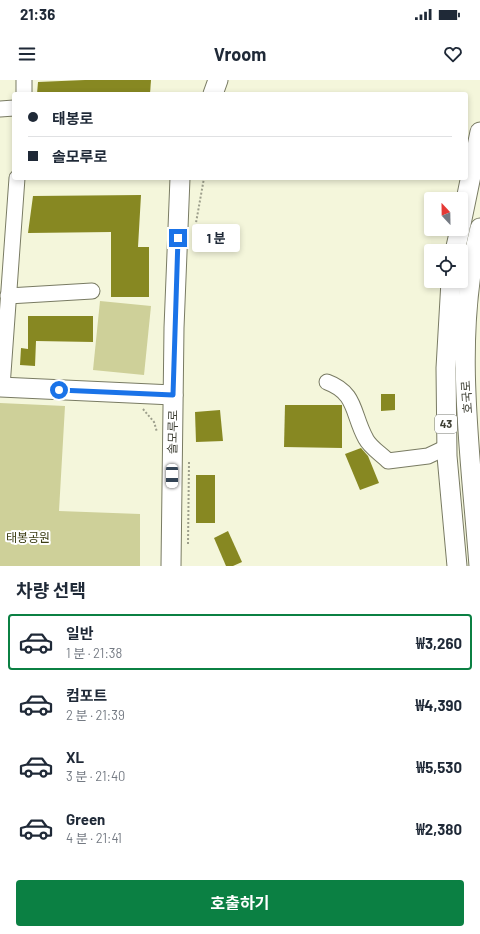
<!DOCTYPE html>
<html lang="ko">
<head>
<meta charset="utf-8">
<style>
	:root { --surface:#fff; --page:#f2f2f3; --text:#1f2937; --muted:#747a83; --line:#e0e1e3; --accent:#0b8043 }
	body { margin:0; font-family:Barlow,"Noto Sans KR",sans-serif; background:var(--page); color:var(--text); height:100vh; display:flex; flex-direction:column; font-size:15px; white-space:nowrap }
	* { box-sizing:border-box; margin:0 }
	p { font-size:13px; color:var(--muted) }
	.icon { flex:none; width:22px; height:22px; fill:none; stroke:currentColor; stroke-width:2; stroke-linecap:round; stroke-linejoin:round }
	.map { position:relative; height:486px; overflow:hidden }
	.panel { display:flex; flex-direction:column; background:var(--surface); flex:1 }
	.panel>* { flex:none }
	.hud { position:absolute; left:12px; top:12px; width:456px; height:88px; border-radius:4px; box-shadow:0 2px 6px #0003; display:grid; align-content:center; height:88px; padding:0 16px; background:var(--surface) }
	.needle { width:26px; rotate:338deg }
	.fabs { position:absolute; left:424px; top:112px; display:grid; gap:8px }
	.fabs a { display:grid; place-items:center; width:44px; height:44px; border-radius:4px; background:var(--surface); box-shadow:0 2px 6px #0003; font-size:20px }
	.end { position:absolute; width:18px; height:18px; margin:-9px; border:5px solid #1a73e8; background:#fff; box-shadow:0 0 0 2px #fff }
	.from { border-radius:50% }
	.bubble { position:absolute; height:28px; border-radius:4px; background:var(--surface); box-shadow:0 2px 6px #0003; font-size:13px; font-weight:700; line-height:28px; text-align:center }
	.car { position:absolute; width:12px; height:24px; margin:-12px -6px; border-radius:5px; box-shadow:0 0 3px 1px #0007; background:linear-gradient(#fff 24%,#345 0 40%,#fff 0 76%,#345 0 86%,#fff 0) }
	.hud b { display:flex; align-items:center; gap:14px; height:38px; font-size:15px }
	.hud b+b { border-top:1px solid var(--line) }
	.hud i { width:10px; height:10px; background:var(--text) }
	ul { padding:0; list-style:none }
	li { display:flex; align-items:center; gap:12px; height:56px; margin:0 8px 6px; padding:0 8px; border:2px solid transparent; border-radius:4px }
	li div { flex:1 }
	li b { display:block; font-size:15px }
	li em { font-style:normal; font-weight:700 }
	li.current { border-color:var(--accent) }
	li>.icon { width:36px; height:36px; stroke-width:1.5 }
	h2 { padding:0 16px; font-size:18px; line-height:48px }
	.button { display:flex; gap:8px; margin-top:auto; padding:8px 16px }
	.button a { flex:1; height:46px; border-radius:4px; background:var(--accent); color:#fff; font-size:16px; font-weight:700; line-height:46px; text-align:center }
	.status { display:flex; justify-content:space-between; align-items:center; height:28px; padding:0 20px; background:var(--surface); direction:ltr }
	.status svg { height:11px; fill:currentColor }
	header { display:flex; justify-content:space-between; align-items:center; height:52px; padding:0 16px; background:var(--surface); font-size:18px; font-weight:700 }
	.map>svg:first-child { display:block }
	.green { fill:#ced099 }
	.building { fill:#878822 }
	.lines { fill:none; stroke-linecap:round; stroke-linejoin:round }
	.minor-casing { stroke:#797b63; stroke-width:17 }
	.major-casing { stroke:#797b63; stroke-width:21 }
	.path { stroke:#9d9f8c; stroke-width:2; stroke-dasharray:2 2; stroke-linecap:butt }
	.minor { stroke:#fff; stroke-width:15 }
	.major { stroke:#fff; stroke-width:19 }
	.route { stroke:#1a73e8; stroke-width:5 }
	.labels { text-anchor:middle; stroke-width:4; stroke-linejoin:round; paint-order:stroke }
	.shield { fill:#fff; stroke:#777870; stroke-width:1 }
	.shield-label { font-size:11px; font-weight:bold; fill:#3d3e33 }
	.street-label { font-size:12px; fill:#3d3e33; stroke:#fff }
	.park-label { font-size:12px; fill:#3c3d14; stroke:#fff }
</style>
</head>
<body>
<div class="status"><b>21:36</b><svg viewBox="0 0 49 12"><path d="M0 12V9h3v3zM5 12V6h3v6zM10 12V3h3v9zM15 12V0h3v12zM26 1h20v11H26zM47 4h2v5h-2z"/></svg></div>
<header><svg class="icon" aria-label="menu" viewBox="0 0 24 24"><path d="M4 6h16M4 12h16M4 18h16"/></svg>Vroom<svg class="icon" aria-label="heart" viewBox="0 0 24 24"><path d="M12 20l-8-8c-3-5 5-10 8-4 3-6 11-1 8 4z"/></svg></header>
<div class="map">
<svg width="480" height="486" viewBox="0 0 480 486">
	<rect width="100%" height="100%" fill="#f4f6db"/>
	<g class="green">
		<polygon points="100,221 151,226 144,295 93,290"/>
		<polygon points="0,323 65,326 59,431 140,434 140,486 0,486"/>
	</g>
	<g class="building">
		<polygon points="85,0 151,0 150,14 37,14 38,2"/>
		<polygon points="141,115 138,167 149,167 149,217 111,217 111,152 28,153 33,116"/>
		<polygon points="28,236 93,236 93,262 36,261 35,286 20,285 21,268 28,269"/>
		<polygon points="381,314 395,314 395,330 381,331"/>
		<polygon points="285,325 342,325 342,368 284,367"/>
		<polygon points="220,330 223,361 196,362 195,332"/>
		<polygon points="361,368 368,376 379,403 360,410 345,374"/>
		<rect x="196" y="395" width="19" height="48"/>
		<polygon points="228,451 242,482 233,486 226,486 214,458"/>
	</g>
	<g class="lines">
		<defs>
			<g id="minor">
				<polyline points="24,14 24,0"/>
				<polyline points="0,29 14,28"/>
				<polyline points="8,216 92,211"/>
				<path d="M327,302C357,313 352,334 366,359C370,367 381,374 388,381L428,376L447,367"/>
				<polyline points="2,307 17,98"/>
			</g>
			<g id="major">
				<polyline points="213,14 218,0"/>
				<polyline points="461,144 480,52"/>
				<polyline points="455,171 460,149"/>
				<polyline points="451,201 446,288 447,376 457,486"/>
				<polyline points="0,307 173,315"/>
				<polyline points="171,486 174,248 180,98"/>
				<path d="M479,486C471,375 452,258 480,148"/>
			</g>
		</defs>
		<use href="#minor" class="minor-casing"/>
		<use href="#major" class="major-casing"/>
		<g class="path">
			<polyline points="194,154 204,98"/>
			<polyline points="143,329 154,342 157,352"/>
			<polyline points="188,464 189,382"/>
		</g>
		<use href="#minor" class="minor"/>
		<use href="#major" class="major"/>
	</g>
	<g class="lines">
		<polyline class="route" points="59,310 173,315 178,158"/>
	</g>
	<g class="labels">
		<rect class="shield" x="435" y="335" width="22" height="18" rx="3"/>
		<g class="shield-label">
			<text x="446" y="348">43</text>
		</g>
		<g class="street-label">
			<text transform="translate(467 317) rotate(-94)" y="4">호국로</text>
			<text transform="translate(173 352) rotate(-89)" y="4">솔모루로</text>
		</g>
		<g class="park-label">
			<text x="28" y="462">태봉공원</text>
		</g>
	</g>
</svg>
<div class="fabs">
<a><svg class="needle" viewBox="-14 -14 28 28"><path d="M0-13l5 13h-10z" fill="#e53935"/><path d="M0 13l5-13h-10z" fill="#747a83"/></svg></a>
<a><svg class="icon" aria-label="locate" viewBox="0 0 24 24"><circle cx="12" cy="12" r="6"/><path d="M12 2v4M12 18v4M2 12h4M18 12h4"/></svg></a>
</div>
<i class="end from" style="left:59px;top:310px"></i>
<i class="end" style="left:178px;top:158px"></i>
<div class="bubble" style="left:192px;top:144px;width:48px">1 분</div>
<i class="car" style="left:172px;top:396px;rotate:180deg"></i>
<div class="hud">
<b><i class="from"></i>태봉로</b>
<b><i></i>솔모루로</b>
</div>
</div>
<section class="panel">
<h2>차량 선택</h2>
<ul>
<li class="current"><svg class="icon" aria-label="car" viewBox="0 0 24 24"><path d="M5 17H2v-5l4-1 3-4h7l3 4 3 1v5h-3M9 17h6M6 11h13"/><circle cx="7" cy="17" r="2"/><circle cx="17" cy="17" r="2"/></svg><div><b>일반</b><p>1 분 · 21:38</p></div><em>₩3,260</em></li>
<li><svg class="icon" aria-label="car" viewBox="0 0 24 24"><path d="M5 17H2v-5l4-1 3-4h7l3 4 3 1v5h-3M9 17h6M6 11h13"/><circle cx="7" cy="17" r="2"/><circle cx="17" cy="17" r="2"/></svg><div><b>컴포트</b><p>2 분 · 21:39</p></div><em>₩4,390</em></li>
<li><svg class="icon" aria-label="car" viewBox="0 0 24 24"><path d="M5 17H2v-5l4-1 3-4h7l3 4 3 1v5h-3M9 17h6M6 11h13"/><circle cx="7" cy="17" r="2"/><circle cx="17" cy="17" r="2"/></svg><div><b>XL</b><p>3 분 · 21:40</p></div><em>₩5,530</em></li>
<li><svg class="icon" aria-label="car" viewBox="0 0 24 24"><path d="M5 17H2v-5l4-1 3-4h7l3 4 3 1v5h-3M9 17h6M6 11h13"/><circle cx="7" cy="17" r="2"/><circle cx="17" cy="17" r="2"/></svg><div><b>Green</b><p>4 분 · 21:41</p></div><em>₩2,380</em></li>
</ul>
<div class="button"><a>호출하기</a></div>
</section>
</body>
</html>
